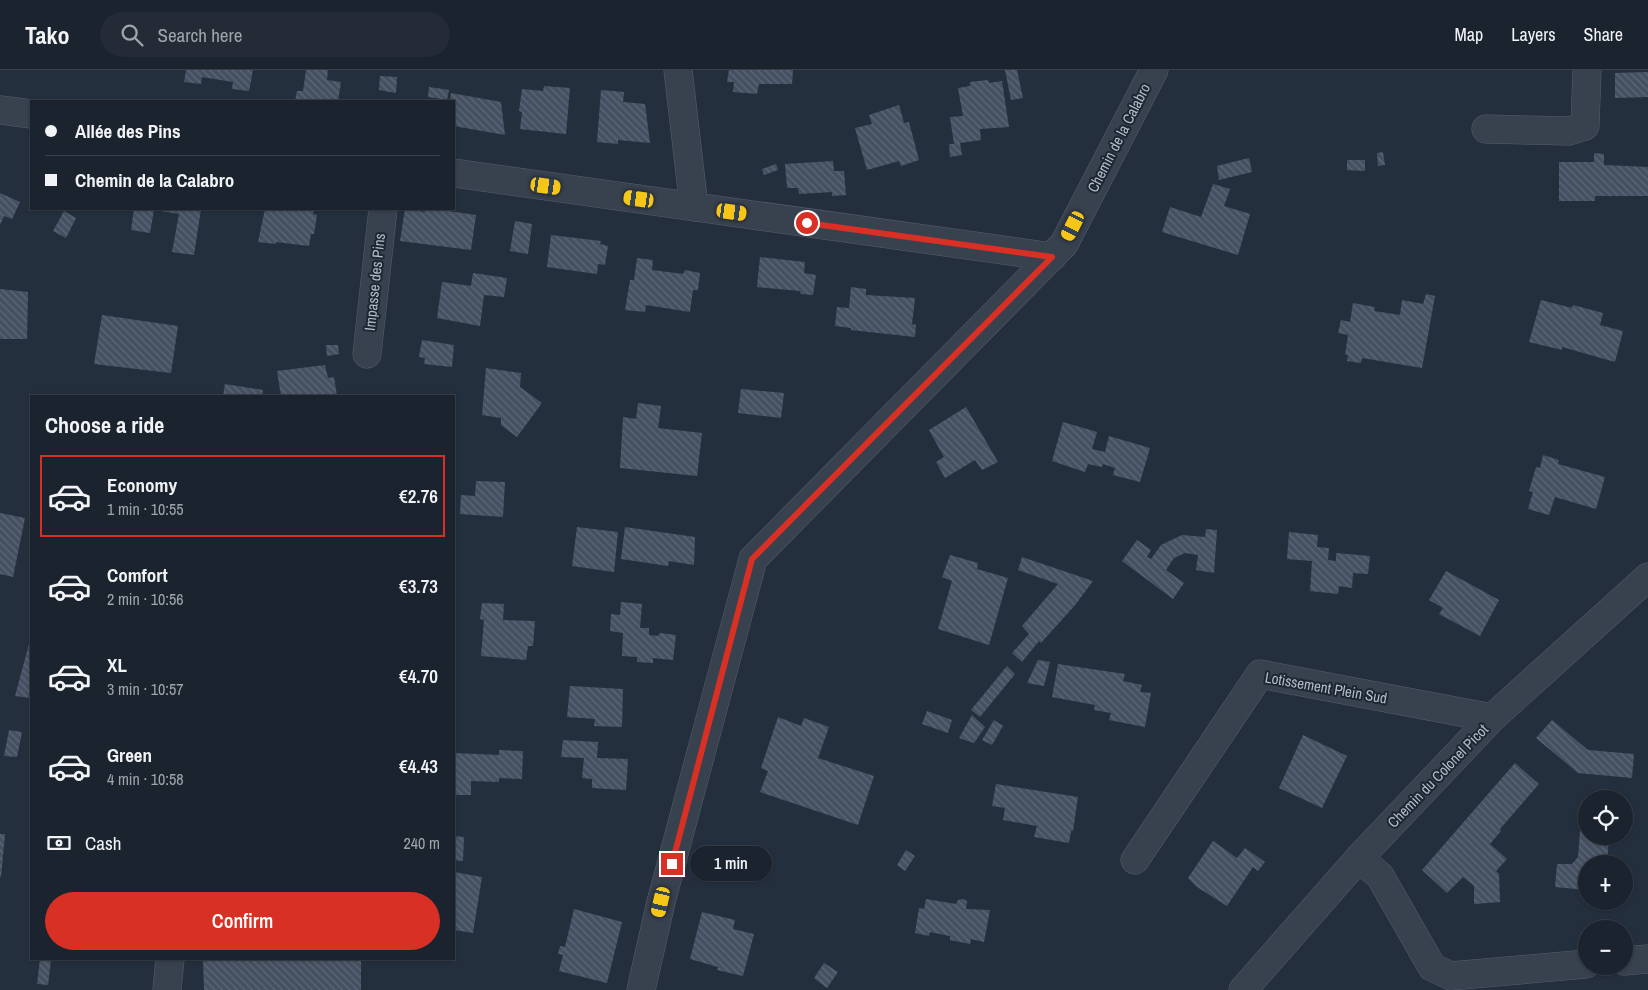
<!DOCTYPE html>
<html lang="en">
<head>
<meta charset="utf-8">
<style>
	:root { --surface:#1b232e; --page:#242b36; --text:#f1f3f6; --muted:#a0a4aa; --line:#39404a; --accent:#d93025 }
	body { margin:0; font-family:"Archivo Narrow",sans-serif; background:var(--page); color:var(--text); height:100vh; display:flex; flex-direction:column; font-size:19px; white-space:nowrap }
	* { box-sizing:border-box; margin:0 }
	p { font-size:16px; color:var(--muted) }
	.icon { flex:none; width:28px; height:28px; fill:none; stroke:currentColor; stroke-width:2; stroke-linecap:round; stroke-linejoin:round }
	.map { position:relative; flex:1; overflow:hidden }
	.sheet { position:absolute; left:30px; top:325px; width:425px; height:565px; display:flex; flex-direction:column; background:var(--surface); border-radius:0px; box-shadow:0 1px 4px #0004,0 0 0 1px var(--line) }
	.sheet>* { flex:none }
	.top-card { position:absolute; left:30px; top:30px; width:425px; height:110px; border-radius:0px; box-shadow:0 1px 4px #0004,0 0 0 1px var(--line); display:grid; align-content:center; height:110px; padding:0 15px; background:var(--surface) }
	.tools { position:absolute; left:1578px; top:720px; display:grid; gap:10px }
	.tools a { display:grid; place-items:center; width:55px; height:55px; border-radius:50%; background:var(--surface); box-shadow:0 1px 4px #0004,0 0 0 1px var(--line); font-size:25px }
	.end { position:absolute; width:22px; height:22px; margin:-11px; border:6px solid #d93025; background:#fff; box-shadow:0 0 0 2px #fff }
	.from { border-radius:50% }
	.bubble { position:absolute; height:35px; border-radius:18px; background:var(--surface); box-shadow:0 1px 4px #0004,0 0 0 1px var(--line); font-size:16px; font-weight:600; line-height:35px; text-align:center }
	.car { position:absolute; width:15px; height:30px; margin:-15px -8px; border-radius:6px; box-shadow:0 0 4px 1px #0007; background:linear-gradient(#f5c518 24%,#345 0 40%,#f5c518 0 76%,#345 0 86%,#f5c518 0) }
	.top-card b { display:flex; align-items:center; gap:18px; height:48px; font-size:19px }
	.top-card b+b { border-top:1px solid var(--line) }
	.top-card i { width:12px; height:12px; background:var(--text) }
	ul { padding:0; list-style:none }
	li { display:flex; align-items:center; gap:15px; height:82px; margin:0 10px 8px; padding:0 5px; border:2px solid transparent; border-radius:0px }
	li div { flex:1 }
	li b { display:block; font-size:19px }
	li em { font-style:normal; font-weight:600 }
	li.active { border-color:var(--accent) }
	li>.icon { width:45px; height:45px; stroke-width:1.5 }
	h2 { padding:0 15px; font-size:22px; line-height:60px }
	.pay { display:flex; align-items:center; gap:12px; height:55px; padding:0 15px; font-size:19px }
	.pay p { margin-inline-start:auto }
	.cta { display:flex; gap:10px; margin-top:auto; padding:10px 15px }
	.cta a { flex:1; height:58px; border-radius:30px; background:var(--accent); color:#fff; font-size:20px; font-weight:600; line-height:58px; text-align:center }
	header { display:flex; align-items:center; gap:30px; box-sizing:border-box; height:70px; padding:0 25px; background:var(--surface); border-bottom:1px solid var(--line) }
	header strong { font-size:24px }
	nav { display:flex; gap:28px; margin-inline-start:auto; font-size:18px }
	.search { width:350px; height:45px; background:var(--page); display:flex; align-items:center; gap:12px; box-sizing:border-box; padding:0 18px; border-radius:28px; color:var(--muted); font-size:19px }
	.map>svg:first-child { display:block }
	.building { fill:url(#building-back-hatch) }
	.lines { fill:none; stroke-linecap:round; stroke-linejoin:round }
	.minor-casing { stroke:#565f6c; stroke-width:29 }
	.minor { stroke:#38414e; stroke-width:28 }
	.route { stroke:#d93025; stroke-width:6 }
	.labels { text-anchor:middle; stroke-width:4; stroke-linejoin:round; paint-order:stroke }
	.street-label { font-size:15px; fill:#b4bcc9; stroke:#1d2633 }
</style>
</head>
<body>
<header>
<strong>Tako</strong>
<div class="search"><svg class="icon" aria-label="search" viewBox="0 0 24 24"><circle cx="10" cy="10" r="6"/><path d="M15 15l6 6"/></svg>Search here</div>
<nav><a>Map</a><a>Layers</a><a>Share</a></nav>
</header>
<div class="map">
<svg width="1648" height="920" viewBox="0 0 1648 920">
	<defs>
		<pattern id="building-back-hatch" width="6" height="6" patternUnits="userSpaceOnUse" patternTransform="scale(1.25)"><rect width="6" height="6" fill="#455162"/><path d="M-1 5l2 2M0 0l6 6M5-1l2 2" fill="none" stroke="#5d6877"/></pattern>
	</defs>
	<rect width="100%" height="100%" fill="#242f3e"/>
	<g class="building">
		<polygon points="186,0 253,0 249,21 232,19 233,12 202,7 201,14 184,12"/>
		<polygon points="306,0 328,0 327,10 341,12 338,31 295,31 297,21 303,21"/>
		<polygon points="729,0 793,0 792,14 759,14 757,24 733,22 734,12 727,12"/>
		<polygon points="1005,0 1017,0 1023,28 1011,30"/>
		<polygon points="1648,2 1648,27 1615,28 1615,3"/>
		<polygon points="380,6 397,7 396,23 379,20"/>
		<polygon points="988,10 989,13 1002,11 1009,57 980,59 981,70 960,73 962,85 950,87 949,74 954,74 950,47 963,46 958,18 970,16 970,12"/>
		<polygon points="544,16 570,18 566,64 520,59 522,42 519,41 522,19 543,21"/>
		<polygon points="429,17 449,20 447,30 428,27"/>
		<polygon points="601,20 624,22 623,32 645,34 650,73 618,70 618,74 597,72"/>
		<polygon points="451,23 501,32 505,65 454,56 454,31 450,31"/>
		<polygon points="899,35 904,53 909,52 919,90 901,96 899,91 867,100 855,58 872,54 869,45"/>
		<polygon points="1383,82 1385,95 1378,96 1377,83"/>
		<polygon points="1594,83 1604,84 1604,95 1648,97 1648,126 1595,126 1595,131 1559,131 1559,92 1594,92"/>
		<polygon points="1249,88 1252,102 1219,110 1217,96"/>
		<polygon points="1347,90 1365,90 1365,101 1347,100"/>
		<polygon points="833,91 834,101 844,101 846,125 832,126 832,122 799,124 798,118 787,118 785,94"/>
		<polygon points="776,94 778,100 764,105 762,99"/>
		<polygon points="1213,114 1230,119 1224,136 1250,144 1238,185 1162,162 1170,137 1201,147"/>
		<polygon points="0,123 20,132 12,149 4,146 0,155"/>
		<polygon points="134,139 201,139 194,185 172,182 179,144 154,140 150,163 131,160"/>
		<polygon points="265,139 314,139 313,144 317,145 314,164 311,164 309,176 276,172 276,174 258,172"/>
		<polygon points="405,139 425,142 425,139 434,139 476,145 471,180 400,171"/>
		<polygon points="64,141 76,148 66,168 53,161"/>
		<polygon points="515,151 532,154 528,184 510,181"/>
		<polygon points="551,165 601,171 600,174 608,176 605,195 598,194 597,204 547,197"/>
		<polygon points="760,187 805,192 804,203 816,205 813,225 801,224 800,221 757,217"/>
		<polygon points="637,188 653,190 652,200 683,204 685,200 700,203 698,220 693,220 690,242 646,235 645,242 625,240 630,210 634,210"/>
		<polygon points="473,203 507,208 504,227 484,225 480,256 437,248 442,212 471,216"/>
		<polygon points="851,217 866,219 866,225 915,228 912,254 916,255 915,267 851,260 851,258 835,256 837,237 849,238"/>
		<polygon points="0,219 28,222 27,269 0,269"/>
		<polygon points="1426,224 1435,226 1422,298 1362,288 1361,293 1347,291 1348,285 1345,285 1348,265 1338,263 1341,250 1350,252 1353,233 1375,237 1374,241 1400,245 1402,230 1423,234"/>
		<polygon points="1541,230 1572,238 1573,235 1603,243 1600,255 1623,261 1615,292 1562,277 1562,280 1529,272"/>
		<polygon points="102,245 178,256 171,303 94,294"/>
		<polygon points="422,270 454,275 452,297 424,294 425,288 419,287"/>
		<polygon points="326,275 338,275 339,284 327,286"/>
		<polygon points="325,295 328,308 334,307 337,326 281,326 277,301"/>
		<polygon points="486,298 521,303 520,317 542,333 517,367 501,355 501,348 482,345"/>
		<polygon points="225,314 263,320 262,326 223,326"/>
		<polygon points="741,319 784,323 781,348 738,343"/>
		<polygon points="638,333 661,336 658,358 702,363 697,406 620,398 623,347 636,349"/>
		<polygon points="966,337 998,392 982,400 975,390 945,408 936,392 944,387 929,360"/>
		<polygon points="1063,352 1097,362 1092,379 1105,382 1109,366 1150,378 1140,412 1113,405 1115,398 1103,394 1102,397 1088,394 1085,402 1052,391"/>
		<polygon points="1543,385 1559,390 1558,394 1605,407 1596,439 1555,427 1549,445 1528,439 1533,422 1529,421 1536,397 1540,398"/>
		<polygon points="476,411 505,412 503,447 460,444 461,425 475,426"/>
		<polygon points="0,443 25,448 13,507 0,504"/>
		<polygon points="577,457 618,462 614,502 572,496"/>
		<polygon points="625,457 695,467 694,495 669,491 668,496 621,489"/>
		<polygon points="1206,459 1217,460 1214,503 1196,500 1198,485 1185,483 1174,488 1166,500 1184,513 1173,529 1122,491 1137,470 1151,480 1147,487 1151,489 1161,475 1182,465 1205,467"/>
		<polygon points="1289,462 1318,465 1317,477 1329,478 1328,490 1336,491 1336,483 1370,486 1368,504 1353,503 1352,518 1339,516 1338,524 1310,521 1312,491 1287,489"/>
		<polygon points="950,485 978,493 977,499 1008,508 989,575 938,559 952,511 942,507"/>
		<polygon points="1022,487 1093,511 1076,534 1041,573 1039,571 1022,592 1012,583 1029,564 1022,556 1058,514 1018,500"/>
		<polygon points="1446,501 1499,530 1480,566 1439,544 1443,538 1429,530"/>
		<polygon points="621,532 642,534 640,558 649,558 649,565 658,566 660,563 676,565 673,590 653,588 653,593 637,592 637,587 622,586 623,563 610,561 611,544 620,545"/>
		<polygon points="482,533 504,534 503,550 535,551 533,576 528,576 526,590 481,586 484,550 480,549"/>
		<polygon points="29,574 31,575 31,628 15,626"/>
		<polygon points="1038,590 1050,592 1044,616 1027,613"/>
		<polygon points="1058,594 1125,604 1123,611 1142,615 1140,622 1151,623 1145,657 1109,650 1111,643 1094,640 1095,635 1052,627"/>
		<polygon points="1007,596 1015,604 980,647 971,640"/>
		<polygon points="570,616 623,619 622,657 594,656 595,649 567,647"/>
		<polygon points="927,641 952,650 948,663 922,654"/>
		<polygon points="972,645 985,657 974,673 959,668"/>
		<polygon points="778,647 801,656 804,648 829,657 818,688 874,706 858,755 760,722 768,701 761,698"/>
		<polygon points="994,650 1003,656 992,675 982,670"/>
		<polygon points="1552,650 1588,680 1634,684 1632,708 1578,703 1536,668"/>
		<polygon points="9,660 22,662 17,687 4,686"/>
		<polygon points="1303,665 1347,686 1322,738 1279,718"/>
		<polygon points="563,670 598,672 597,688 628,689 626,720 592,718 592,709 582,708 584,688 561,687"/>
		<polygon points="499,680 523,681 522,709 499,708 499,712 471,711 471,725 454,725 454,683 499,685"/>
		<polygon points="1515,693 1539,714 1500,759 1501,761 1490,774 1507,789 1496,801 1499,804 1500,832 1474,834 1474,816 1463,807 1447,823 1422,800"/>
		<polygon points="996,714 1078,727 1073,761 1071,761 1069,773 1034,767 1037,756 1003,750 1005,738 992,736"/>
		<polygon points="1581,748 1586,748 1586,766 1609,766 1607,794 1586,794 1586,820 1555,817 1557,794 1572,794 1578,787"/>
		<polygon points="0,764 5,764 1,807 0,807"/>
		<polygon points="454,766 464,767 463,791 454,790"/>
		<polygon points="1213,771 1237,788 1245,778 1265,792 1258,801 1253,797 1227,836 1197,817 1188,808"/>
		<polygon points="906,780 915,786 905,801 897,795"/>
		<polygon points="454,802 482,807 473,863 454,860"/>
		<polygon points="926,829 956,834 958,830 963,829 967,831 966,839 990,840 984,872 971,869 970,874 950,870 950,866 930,862 929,866 915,863 919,838 924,839"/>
		<polygon points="574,839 622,852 607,913 559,901 563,885 558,884 560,876 565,877"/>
		<polygon points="702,842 735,850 733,859 754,864 743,906 717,900 718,897 690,889"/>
		<polygon points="40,889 51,890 48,915 37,914"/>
		<polygon points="203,889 361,889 361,920 204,920"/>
		<polygon points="824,893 838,902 827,918 814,908"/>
	</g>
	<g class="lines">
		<defs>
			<g id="minor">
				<polyline points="678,0 694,137"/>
				<polyline points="0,40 31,44"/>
				<polyline points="1486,59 1569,61 1585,56 1587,0"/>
				<polyline points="454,103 1052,187"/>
				<polyline points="367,284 383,139"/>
				<polyline points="1359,788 1380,806 1432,897 1451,906 1586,894"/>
				<polyline points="1135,790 1260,604 1492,648"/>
				<polyline points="1624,891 1648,889"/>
				<polyline points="167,920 170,889"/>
				<polyline points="641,920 661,832 753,489 1064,174 1154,0"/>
				<polyline points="1243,920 1359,788 1492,648 1648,507"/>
			</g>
		</defs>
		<use href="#minor" class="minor-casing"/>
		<use href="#minor" class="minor"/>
	</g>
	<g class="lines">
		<polyline class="route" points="672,794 752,489 1052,187 807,153"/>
	</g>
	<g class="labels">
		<g class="street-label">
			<text transform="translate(1119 68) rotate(-63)" y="5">Chemin de la Calabro</text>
			<text transform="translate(375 212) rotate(-84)" y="5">Impasse des Pins</text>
			<text transform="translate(1326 618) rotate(10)" y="5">Lotissement Plein Sud</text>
			<text transform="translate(1438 706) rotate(-46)" y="5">Chemin du Colonel Picot</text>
		</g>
	</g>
</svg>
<div class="tools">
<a><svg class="icon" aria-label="locate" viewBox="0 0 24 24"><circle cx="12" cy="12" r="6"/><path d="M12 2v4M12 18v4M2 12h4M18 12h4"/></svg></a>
<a>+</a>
<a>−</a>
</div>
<i class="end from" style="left:807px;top:153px"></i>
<i class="end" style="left:672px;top:794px"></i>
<div class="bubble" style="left:690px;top:776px;width:82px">1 min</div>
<i class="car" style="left:546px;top:116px;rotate:98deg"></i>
<i class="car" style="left:639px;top:129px;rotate:278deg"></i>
<i class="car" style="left:732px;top:142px;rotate:98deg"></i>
<i class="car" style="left:1073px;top:156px;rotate:207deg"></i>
<i class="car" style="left:661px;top:832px;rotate:193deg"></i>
<div class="top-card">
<b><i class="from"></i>Allée des Pins</b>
<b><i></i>Chemin de la Calabro</b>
</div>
<section class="sheet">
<h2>Choose a ride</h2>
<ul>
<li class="active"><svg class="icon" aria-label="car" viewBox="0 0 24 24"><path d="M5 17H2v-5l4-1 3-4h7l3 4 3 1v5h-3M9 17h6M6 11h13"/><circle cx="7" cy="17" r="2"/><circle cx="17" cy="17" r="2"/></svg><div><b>Economy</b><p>1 min · 10:55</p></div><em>€2.76</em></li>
<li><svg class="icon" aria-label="car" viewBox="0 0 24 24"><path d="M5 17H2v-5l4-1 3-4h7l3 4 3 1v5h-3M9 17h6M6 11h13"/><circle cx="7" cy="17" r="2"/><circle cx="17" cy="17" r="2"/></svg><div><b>Comfort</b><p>2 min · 10:56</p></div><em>€3.73</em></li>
<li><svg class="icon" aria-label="car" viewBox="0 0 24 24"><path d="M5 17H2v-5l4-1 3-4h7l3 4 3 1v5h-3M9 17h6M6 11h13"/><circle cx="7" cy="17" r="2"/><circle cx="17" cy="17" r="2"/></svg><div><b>XL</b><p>3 min · 10:57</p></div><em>€4.70</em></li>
<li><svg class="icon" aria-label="car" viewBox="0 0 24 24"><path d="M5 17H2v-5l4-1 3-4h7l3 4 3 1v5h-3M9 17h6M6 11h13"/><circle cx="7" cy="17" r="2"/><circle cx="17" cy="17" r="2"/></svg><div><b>Green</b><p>4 min · 10:58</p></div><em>€4.43</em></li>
</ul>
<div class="pay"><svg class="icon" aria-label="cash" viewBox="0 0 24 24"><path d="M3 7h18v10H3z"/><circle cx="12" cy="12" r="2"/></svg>Cash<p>240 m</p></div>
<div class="cta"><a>Confirm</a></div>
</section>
</div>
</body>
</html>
